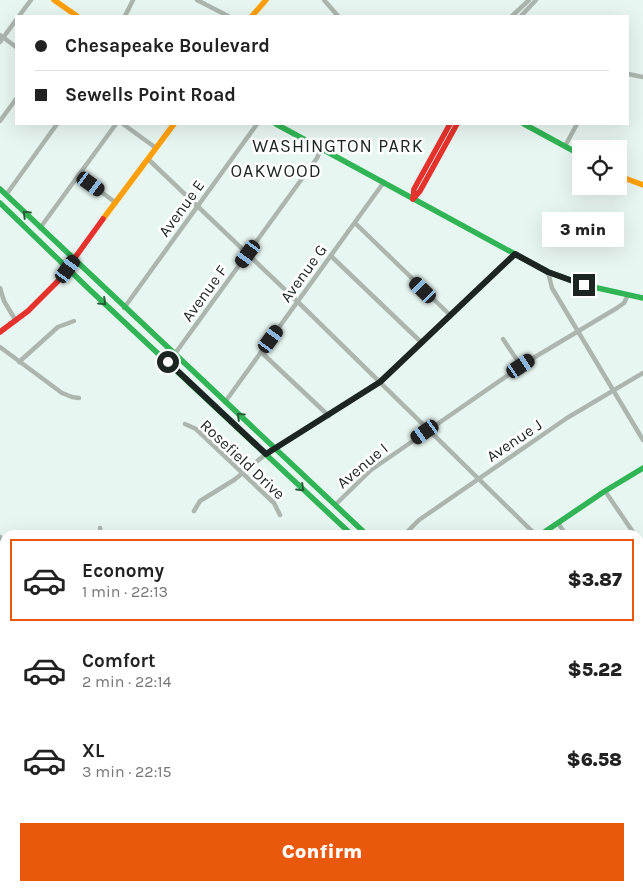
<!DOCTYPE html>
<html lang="en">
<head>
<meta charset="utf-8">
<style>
	:root { --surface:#fff; --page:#f6f6f6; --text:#222; --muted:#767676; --line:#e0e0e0; --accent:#ea580c }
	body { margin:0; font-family:Karla,sans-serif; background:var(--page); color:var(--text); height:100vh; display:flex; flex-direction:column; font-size:19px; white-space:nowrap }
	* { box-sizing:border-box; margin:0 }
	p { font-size:16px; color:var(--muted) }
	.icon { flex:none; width:28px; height:28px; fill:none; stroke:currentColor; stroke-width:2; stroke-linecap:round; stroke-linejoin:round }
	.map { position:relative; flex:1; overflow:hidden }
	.drawer { position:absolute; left:0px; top:530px; width:644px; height:361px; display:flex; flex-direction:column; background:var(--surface); border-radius:15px 15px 0 0; box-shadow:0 5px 20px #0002 }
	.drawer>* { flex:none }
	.guide { position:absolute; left:15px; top:15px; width:614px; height:110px; border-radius:0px; box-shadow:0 5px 20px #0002; display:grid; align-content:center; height:110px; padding:0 20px; background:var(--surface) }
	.fabs { position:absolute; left:572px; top:140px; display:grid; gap:10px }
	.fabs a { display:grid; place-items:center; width:55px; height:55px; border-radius:0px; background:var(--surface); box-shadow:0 5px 20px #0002; font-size:25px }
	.end { position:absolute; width:22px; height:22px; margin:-11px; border:6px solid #1c2522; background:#fff; box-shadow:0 0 0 2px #fff }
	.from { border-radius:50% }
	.bubble { position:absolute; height:35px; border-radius:0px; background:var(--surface); box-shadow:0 5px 20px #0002; font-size:16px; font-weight:800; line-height:35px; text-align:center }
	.car { position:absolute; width:15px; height:30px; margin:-15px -8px; border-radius:6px; box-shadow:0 0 4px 1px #0007; background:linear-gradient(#222 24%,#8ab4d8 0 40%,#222 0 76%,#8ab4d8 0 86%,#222 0) }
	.guide b { display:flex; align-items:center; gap:18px; height:48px; font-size:19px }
	.guide b+b { border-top:1px solid var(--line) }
	.guide i { width:12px; height:12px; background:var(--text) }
	ul { padding:9px 0 0; list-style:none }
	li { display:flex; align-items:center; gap:15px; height:82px; margin:0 10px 8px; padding:0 10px; border:2px solid transparent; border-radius:0px }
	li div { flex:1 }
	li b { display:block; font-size:19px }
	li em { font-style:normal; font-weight:800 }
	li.selected { border-color:var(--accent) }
	li>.icon { width:45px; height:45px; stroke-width:1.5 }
	.action { display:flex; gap:10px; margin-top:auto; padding:10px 20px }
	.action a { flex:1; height:58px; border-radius:0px; background:var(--accent); color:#fff; font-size:20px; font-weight:800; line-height:58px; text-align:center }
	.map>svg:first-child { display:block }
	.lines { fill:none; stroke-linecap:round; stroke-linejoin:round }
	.street { stroke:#acb6af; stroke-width:4.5 }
	.fast { stroke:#30b455; stroke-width:5.5 }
	.slow { stroke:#ff9f0a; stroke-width:5.5 }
	.jam { stroke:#e5322d; stroke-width:5.5 }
	.oneway { stroke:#245e36 }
	.route { stroke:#1c2522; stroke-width:6 }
	.labels { text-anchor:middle; stroke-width:5; stroke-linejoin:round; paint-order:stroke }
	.street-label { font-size:16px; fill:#1c2522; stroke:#fff }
	.neighbourhood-label { font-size:18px; letter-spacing:1px; fill:#1c2522; stroke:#fff }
</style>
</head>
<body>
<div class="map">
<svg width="643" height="891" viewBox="0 0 643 891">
	<rect width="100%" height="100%" fill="#e8f6f1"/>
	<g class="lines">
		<g class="street">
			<polyline points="197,0 228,16"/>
			<polyline points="324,0 338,16"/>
			<polyline points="19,16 31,0"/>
			<polyline points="125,16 133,0"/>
			<polyline points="512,16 529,0"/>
			<polyline points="521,16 536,0"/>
			<polyline points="0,35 16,47"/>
			<polyline points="0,42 16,20"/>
			<polyline points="628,74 643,77"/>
			<polyline points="0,121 16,99"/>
			<polyline points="123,124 156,148"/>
			<polyline points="565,146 577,124"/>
			<polyline points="148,159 298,302 536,535"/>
			<polyline points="79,175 116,203"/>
			<polyline points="6,195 57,124"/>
			<polyline points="355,223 451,316"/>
			<polyline points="40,228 116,124"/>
			<polyline points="331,256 422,343"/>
			<polyline points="548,272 552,288 643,440"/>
			<polyline points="0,288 4,301 16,321"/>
			<polyline points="124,308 257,124"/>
			<polyline points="503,339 521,366"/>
			<polyline points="0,347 62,393 72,397 79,398"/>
			<polyline points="261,352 329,416"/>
			<polyline points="174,355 317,158 320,151 320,148"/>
			<polyline points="19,362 58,327 74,321"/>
			<polyline points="225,402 384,182"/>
			<polyline points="185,424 196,429 274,503 280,515"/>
			<polyline points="605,491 635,535"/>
			<polyline points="335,505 371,470 530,360 617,308 624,303 628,295"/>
			<polyline points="194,511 200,501 234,480 266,454 381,382 515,254"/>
			<polyline points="558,523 566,535"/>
			<polyline points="100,528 101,535"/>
			<polyline points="404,535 419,520 567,418 643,373"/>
			<polyline points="0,537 5,542"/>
			<polyline points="639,540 643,546"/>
			<polyline points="639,642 643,648"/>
			<polyline points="639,736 643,733"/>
			<polyline points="0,755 5,760"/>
			<polyline points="0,786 5,778"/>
			<polyline points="128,886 130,891"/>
			<polyline points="290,886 296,891"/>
			<polyline points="388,886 394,891"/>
			<polyline points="523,886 528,891"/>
			<polyline points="623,886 628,891"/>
			<polyline points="177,887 187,891"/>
			<polyline points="64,891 67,886"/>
			<polyline points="321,891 325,886"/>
			<polyline points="491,891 496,886"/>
			<polyline points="639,891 643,889"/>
		</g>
		<g class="fast">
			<polyline points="276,124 548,272 584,285 643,298"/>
			<polyline points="524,124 581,155"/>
			<polyline points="0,189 367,535"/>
			<polyline points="0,203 90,290 352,535"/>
			<polyline points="540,535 605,491 643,468"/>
			<polyline points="0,629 5,631"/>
			<polyline points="639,795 643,799"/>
			<polyline points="639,814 643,818"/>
			<polyline points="238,891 242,886"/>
		</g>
		<g class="slow">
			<polyline points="54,0 77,16"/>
			<polyline points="252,16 266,0"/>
			<polyline points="619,176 643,185"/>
			<polyline points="103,219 174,124"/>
			<polyline points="0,622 5,624"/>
			<polyline points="230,891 234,886"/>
		</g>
		<g class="jam">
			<polyline points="413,199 420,191 457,124"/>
			<polyline points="413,199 414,189 450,124"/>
			<polyline points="0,332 28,311 58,281 103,219"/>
		</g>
	</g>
	<defs><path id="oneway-chevron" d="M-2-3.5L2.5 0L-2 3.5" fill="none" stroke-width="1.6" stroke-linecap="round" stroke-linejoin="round" transform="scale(1.25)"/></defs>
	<g class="oneway">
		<use href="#oneway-chevron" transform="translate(26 214) rotate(-136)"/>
		<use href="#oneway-chevron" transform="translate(103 302) rotate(43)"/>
		<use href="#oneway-chevron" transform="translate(240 416) rotate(-137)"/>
		<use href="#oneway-chevron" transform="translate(301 488) rotate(43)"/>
	</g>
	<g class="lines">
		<polyline class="route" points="168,362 266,454 380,382 515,254 548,272 584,285"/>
	</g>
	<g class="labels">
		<g class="street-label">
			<text transform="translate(181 208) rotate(-54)" y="6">Avenue E</text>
			<text transform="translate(303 273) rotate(-54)" y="6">Avenue G</text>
			<text transform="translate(204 293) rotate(-54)" y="6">Avenue F</text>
			<text transform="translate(514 440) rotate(-34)" y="6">Avenue J</text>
			<text transform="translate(243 459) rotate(43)" y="6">Rosefield Drive</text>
			<text transform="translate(362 465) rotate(-40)" y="6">Avenue I</text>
		</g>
		<g class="neighbourhood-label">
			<text x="338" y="152">WASHINGTON PARK</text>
			<text x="276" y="177">OAKWOOD</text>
		</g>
	</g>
</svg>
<div class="fabs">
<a><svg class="icon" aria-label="locate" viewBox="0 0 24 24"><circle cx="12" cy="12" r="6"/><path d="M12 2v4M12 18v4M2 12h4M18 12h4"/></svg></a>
</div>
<i class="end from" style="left:168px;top:362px"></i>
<i class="end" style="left:584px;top:285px"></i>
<div class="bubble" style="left:542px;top:212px;width:82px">3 min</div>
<i class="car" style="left:91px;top:184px;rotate:126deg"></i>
<i class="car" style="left:248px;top:254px;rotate:216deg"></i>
<i class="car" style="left:68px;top:269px;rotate:36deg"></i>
<i class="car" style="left:423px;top:290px;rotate:314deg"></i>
<i class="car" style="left:271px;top:339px;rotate:36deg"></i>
<i class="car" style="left:521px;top:366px;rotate:56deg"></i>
<i class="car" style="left:425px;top:432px;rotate:235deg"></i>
<div class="guide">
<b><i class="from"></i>Chesapeake Boulevard</b>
<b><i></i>Sewells Point Road</b>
</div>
<section class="drawer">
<ul>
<li class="selected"><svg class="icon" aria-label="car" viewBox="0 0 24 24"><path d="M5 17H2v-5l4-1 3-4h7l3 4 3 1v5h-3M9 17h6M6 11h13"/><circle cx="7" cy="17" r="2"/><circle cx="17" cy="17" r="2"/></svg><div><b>Economy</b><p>1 min · 22:13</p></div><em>$3.87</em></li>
<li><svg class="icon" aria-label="car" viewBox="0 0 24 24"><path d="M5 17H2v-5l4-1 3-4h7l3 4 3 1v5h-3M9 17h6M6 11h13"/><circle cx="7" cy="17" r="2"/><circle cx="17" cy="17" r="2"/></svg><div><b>Comfort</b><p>2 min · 22:14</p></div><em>$5.22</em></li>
<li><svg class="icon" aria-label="car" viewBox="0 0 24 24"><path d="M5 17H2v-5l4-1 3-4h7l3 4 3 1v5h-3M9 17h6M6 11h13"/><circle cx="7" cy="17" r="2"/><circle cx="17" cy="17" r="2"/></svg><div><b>XL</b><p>3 min · 22:15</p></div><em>$6.58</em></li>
</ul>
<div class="action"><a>Confirm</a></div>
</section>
</div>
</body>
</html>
